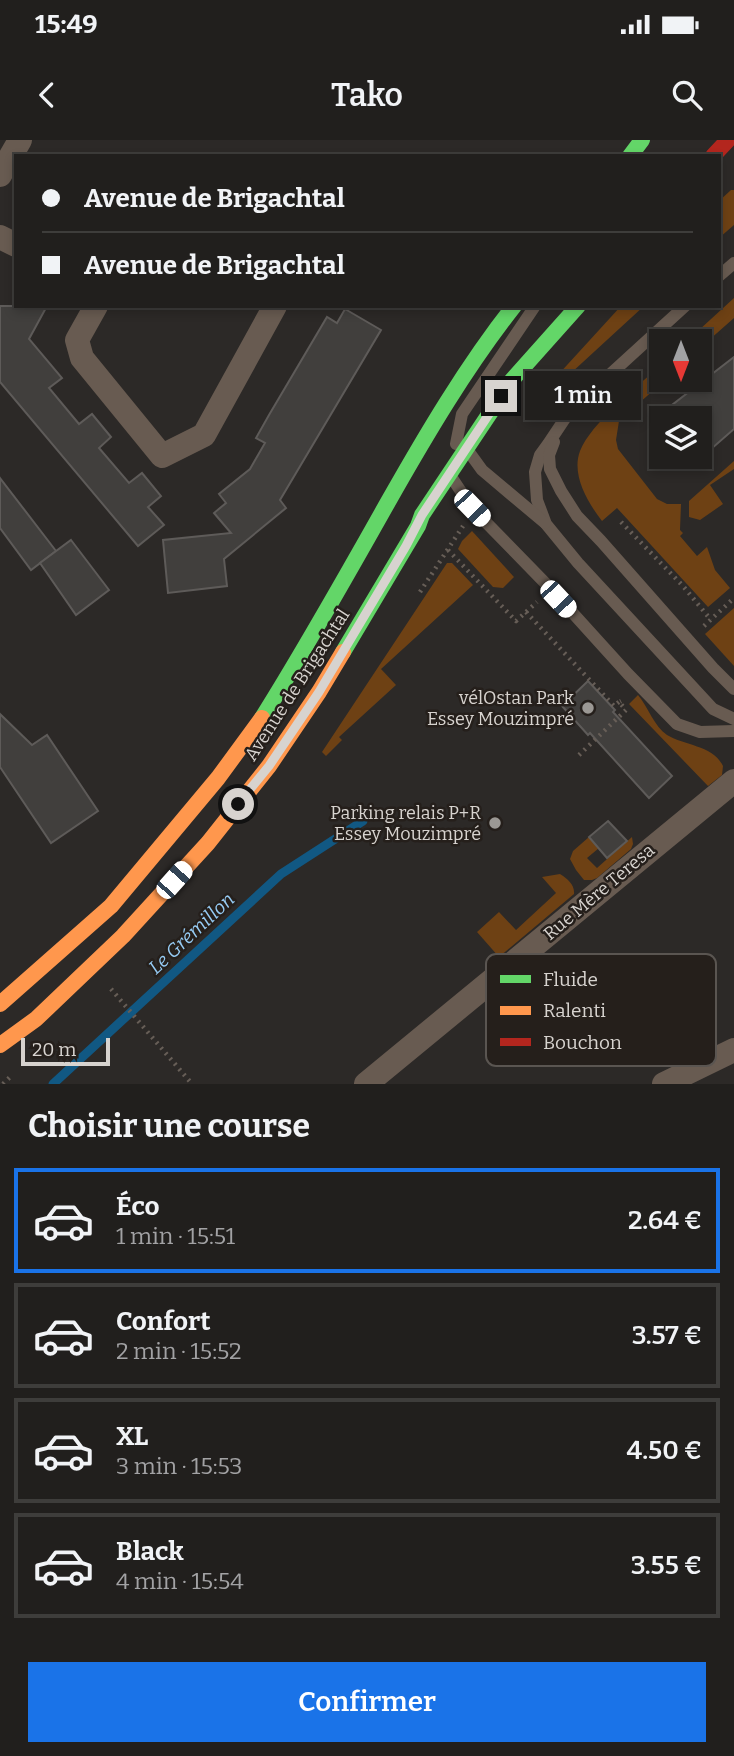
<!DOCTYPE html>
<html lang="fr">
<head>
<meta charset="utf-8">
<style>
	:root { --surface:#211f1d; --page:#2d2c2a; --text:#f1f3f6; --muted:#a2a2a4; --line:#3e3d3b; --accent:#1a73e8 }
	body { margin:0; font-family:Bitter,serif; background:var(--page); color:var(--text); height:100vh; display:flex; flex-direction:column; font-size:26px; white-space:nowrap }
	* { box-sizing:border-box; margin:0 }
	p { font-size:23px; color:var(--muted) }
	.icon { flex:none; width:38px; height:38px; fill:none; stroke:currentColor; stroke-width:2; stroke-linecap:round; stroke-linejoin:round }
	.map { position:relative; height:944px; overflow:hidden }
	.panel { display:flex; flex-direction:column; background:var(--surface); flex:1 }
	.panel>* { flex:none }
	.banner { position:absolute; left:14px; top:14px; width:707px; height:154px; border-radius:0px; box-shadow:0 4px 10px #0003,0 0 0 2px var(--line); display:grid; align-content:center; height:154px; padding:0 28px; background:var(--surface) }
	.needle { width:46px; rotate:180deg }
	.tools { position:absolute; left:649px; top:189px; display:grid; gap:14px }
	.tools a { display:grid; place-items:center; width:63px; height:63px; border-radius:0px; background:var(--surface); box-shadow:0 4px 10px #0003,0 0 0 2px var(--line); font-size:35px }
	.scale { position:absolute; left:21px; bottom:18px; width:89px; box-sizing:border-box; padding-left:7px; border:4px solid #d7d3cf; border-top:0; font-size:19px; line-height:24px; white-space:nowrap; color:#d7d3cf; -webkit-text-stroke:5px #251f1b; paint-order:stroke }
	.end { position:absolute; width:32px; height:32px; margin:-16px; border:9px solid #d7d3cf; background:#111; box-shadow:0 0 0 4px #111 }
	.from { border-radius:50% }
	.bubble { position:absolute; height:49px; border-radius:0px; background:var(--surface); box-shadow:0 4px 10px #0003,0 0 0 2px var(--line); font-size:23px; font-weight:600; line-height:49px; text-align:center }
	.car { position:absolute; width:21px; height:42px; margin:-21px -10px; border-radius:9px; box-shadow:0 0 5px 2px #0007; background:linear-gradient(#fff 24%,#345 0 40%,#fff 0 76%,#345 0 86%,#fff 0) }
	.banner b { display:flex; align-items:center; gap:24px; height:66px; font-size:26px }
	.banner b+b { border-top:2px solid var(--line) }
	.banner i { width:18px; height:18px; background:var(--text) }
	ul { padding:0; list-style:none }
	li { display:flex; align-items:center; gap:21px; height:105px; margin:0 14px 10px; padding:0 14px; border:4px solid var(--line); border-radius:0px }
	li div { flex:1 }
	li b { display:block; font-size:26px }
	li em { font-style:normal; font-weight:600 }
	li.current { border-color:var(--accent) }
	li>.icon { width:63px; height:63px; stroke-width:1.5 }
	h2 { padding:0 28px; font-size:32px; line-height:84px }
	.button { display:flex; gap:14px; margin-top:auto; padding:14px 28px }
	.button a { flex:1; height:80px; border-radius:0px; background:var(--accent); color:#fff; font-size:28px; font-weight:600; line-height:80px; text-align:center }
	.status { display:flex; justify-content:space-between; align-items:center; height:49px; padding:0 35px; background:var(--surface); direction:ltr }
	.status svg { height:19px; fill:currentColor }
	header { display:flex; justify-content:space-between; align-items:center; height:91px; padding:0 28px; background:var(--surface); font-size:32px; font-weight:600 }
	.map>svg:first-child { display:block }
	.green { fill:#6e4114 }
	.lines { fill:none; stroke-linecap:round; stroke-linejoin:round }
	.stream { stroke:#115883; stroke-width:9 }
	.building { fill:#413f3d; stroke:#5e5b59; stroke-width:2 }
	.path { stroke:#675e57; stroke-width:4.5; stroke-dasharray:2 5; stroke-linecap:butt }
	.lane { stroke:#685b51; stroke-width:12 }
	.street { stroke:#685b51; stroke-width:24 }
	.fast { stroke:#63d668; stroke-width:16 }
	.slow { stroke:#ff974d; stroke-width:16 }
	.jam { stroke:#b3261e; stroke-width:16 }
	.route { stroke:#d7d3cf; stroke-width:9 }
	.poi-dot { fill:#9b9894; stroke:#251f1b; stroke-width:2.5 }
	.labels { text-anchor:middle; stroke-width:5; stroke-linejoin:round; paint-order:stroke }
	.street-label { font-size:18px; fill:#d7d3cf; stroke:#251f1b }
	.poi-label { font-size:18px; fill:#d7d3cf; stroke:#251f1b; text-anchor:end }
	.water-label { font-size:19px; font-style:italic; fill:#96cbf4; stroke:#251f1b }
	.key { fill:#251f1b; stroke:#5a5551; stroke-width:2 }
	.key-label { font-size:19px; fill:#d7d3cf }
</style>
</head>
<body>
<div class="status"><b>15:49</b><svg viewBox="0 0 49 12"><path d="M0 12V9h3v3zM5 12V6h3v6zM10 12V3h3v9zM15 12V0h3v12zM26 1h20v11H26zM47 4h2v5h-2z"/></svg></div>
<header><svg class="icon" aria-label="back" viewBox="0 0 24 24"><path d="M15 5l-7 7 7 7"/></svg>Tako<svg class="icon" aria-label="search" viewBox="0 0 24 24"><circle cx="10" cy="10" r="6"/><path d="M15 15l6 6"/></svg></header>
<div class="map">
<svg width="734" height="944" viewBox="0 0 734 944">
	<rect width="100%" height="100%" fill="#2c2927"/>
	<g class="green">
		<polygon points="731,50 734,50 734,85 719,98 719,61"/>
		<polygon points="734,158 734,178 700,208 700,201 687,201"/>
		<polygon points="621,166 644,166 546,256 529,276 526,276 525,271"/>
		<path d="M661,225L662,240H665L619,281L616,300L618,309L657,359L667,364H681L680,390L683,393L680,396L697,416L707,407L715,430L730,448L708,467L617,368L602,381C588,363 571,335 580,311C591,283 639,245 661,225Z"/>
		<polygon points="734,321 734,329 710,345 723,364 700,380 689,377 689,361"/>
		<polygon points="472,391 514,437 503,448 493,447 458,409 462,401"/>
		<polygon points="447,423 452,423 473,445 381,529 396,545 339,597 342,600 326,616 322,612"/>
		<polygon points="734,468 734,526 705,494"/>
		<path d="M638,555C648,567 654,586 667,595C685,606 713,605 723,626L722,635L708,646L629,564Z"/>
		<polygon points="589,697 599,708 587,718 597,728 632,697 633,704 631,709 597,738 592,740 584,740 576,730 570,719 573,711"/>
		<path d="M560,734C568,739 575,745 574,754L499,817L477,792L499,772L516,790L556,753L542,737Z"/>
	</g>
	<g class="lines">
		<polyline class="stream" points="53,944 281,734 363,681"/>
	</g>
	<g class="building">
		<polygon points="0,166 47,166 29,199 62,238 49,248 79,284 92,274 111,297 99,308 129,343 142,333 161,356 148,367 164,385 138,406 0,242"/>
		<polygon points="345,169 381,190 280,360 286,368 224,419 227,446 168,453 163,400 231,393 214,373 226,363 219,354 250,329 265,303 256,298 269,275 327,177 337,183"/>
		<polygon points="734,217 734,289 710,310 708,308 700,315 700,278 667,278 676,270 672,265"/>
		<polygon points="0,338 56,411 31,430 0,388"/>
		<polygon points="71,400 109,450 76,475 40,423"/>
		<polygon points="588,541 615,570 613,572 672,636 649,658 590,593 588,595 562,566"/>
		<polygon points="0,574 32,605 47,595 98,671 51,703 0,627"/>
		<polygon points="608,681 627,701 607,718 589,697"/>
	</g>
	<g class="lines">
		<g class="path">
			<polyline points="621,382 683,446 711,480"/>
			<polyline points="448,410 516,481 537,462"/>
			<polyline points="420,452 463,386"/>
			<polyline points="526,472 614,566 619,562"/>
			<polyline points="704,486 734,458"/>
			<polyline points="579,615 626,570 619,562 621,561"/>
			<polyline points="111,849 192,944"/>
			<polyline points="3,944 12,935"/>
		</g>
		<g class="lane">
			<polyline points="719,136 734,123"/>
			<polyline points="685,166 582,260 566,277 548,304 540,315 535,332 537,360 546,384 578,423 713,569 734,579"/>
			<polyline points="554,302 549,315 550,329 561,351 577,376 601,401 713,528 734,549"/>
			<polyline points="456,304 462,274 535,166"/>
			<polyline points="469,312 482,330 545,383"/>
			<polyline points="452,338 472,368 551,449 628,534 677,584 700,592 734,591"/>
		</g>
		<g class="street">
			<polyline points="0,35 20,0"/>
			<polyline points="0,97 16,105"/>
			<polyline points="96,166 77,200 82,218 162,316 204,295 275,166"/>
			<polyline points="366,944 734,641"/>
			<polyline points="664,944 734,910"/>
		</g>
		<g class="fast">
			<polyline points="630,16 642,0"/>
			<polyline points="343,512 418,386 422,375 512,240 578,166"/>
			<path d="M262,578C306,508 347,435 388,362C426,295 466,227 514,166"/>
		</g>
		<g class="slow">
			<polyline points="0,864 111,766 218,638 262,578"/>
			<polyline points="0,905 36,879 123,796 208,703 269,626 319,552 343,512"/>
		</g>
		<polyline class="jam" points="713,16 728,0"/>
	</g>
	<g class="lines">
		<polyline class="route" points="238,664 269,626 319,552 406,406 422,375 501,256"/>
	</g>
	<g class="poi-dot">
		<circle cx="588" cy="568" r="7"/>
		<circle cx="495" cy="683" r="7"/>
	</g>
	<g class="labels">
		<g class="street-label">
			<text transform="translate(297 545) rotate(-57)" y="6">Avenue de Brigachtal</text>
			<text transform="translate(599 752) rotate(-40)" y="6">Rue Mère Teresa</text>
		</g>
		<g class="poi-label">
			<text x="574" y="564">vélOstan Park<tspan x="574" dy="21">Essey Mouzimpré</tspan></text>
			<text x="481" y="679">Parking relais P+R<tspan x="481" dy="21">Essey Mouzimpré</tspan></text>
		</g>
		<g class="water-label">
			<text transform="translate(191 793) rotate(-43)" y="7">Le Grémillon</text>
		</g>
	</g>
	<rect x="486" y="814" width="230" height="112" rx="10" class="key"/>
	<rect x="500" y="835" width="31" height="8" fill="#63d668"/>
	<rect x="500" y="866" width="31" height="9" fill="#ff974d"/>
	<rect x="500" y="898" width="31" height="8" fill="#b3261e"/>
	<g class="key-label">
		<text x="543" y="846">Fluide</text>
		<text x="543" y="877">Ralenti</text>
		<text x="543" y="909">Bouchon</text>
	</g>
</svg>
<div class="tools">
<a><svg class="needle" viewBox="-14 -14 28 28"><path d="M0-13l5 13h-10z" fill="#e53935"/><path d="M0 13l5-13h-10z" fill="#a2a2a4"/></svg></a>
<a><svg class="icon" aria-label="layers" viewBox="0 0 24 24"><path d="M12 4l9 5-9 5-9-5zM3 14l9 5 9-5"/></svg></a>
</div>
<div class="scale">20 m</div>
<i class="end from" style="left:238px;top:664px"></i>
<i class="end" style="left:501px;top:256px"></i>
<div class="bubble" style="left:525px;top:231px;width:116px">1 min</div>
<i class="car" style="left:472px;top:368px;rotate:136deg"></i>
<i class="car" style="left:558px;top:459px;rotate:137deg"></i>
<i class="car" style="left:174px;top:740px;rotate:42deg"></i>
<div class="banner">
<b><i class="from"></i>Avenue de Brigachtal</b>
<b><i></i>Avenue de Brigachtal</b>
</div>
</div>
<section class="panel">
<h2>Choisir une course</h2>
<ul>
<li class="current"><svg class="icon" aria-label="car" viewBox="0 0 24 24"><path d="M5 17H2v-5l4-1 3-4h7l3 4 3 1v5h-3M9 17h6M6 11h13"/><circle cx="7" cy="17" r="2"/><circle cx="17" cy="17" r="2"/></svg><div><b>Éco</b><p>1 min · 15:51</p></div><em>2.64 €</em></li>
<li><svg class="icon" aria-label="car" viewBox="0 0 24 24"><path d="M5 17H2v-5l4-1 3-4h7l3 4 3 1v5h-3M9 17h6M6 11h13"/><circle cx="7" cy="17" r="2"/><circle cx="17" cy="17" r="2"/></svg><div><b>Confort</b><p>2 min · 15:52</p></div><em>3.57 €</em></li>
<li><svg class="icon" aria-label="car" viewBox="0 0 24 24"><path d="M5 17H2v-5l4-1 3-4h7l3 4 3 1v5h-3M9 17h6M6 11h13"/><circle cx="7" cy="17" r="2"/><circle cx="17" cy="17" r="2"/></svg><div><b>XL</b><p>3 min · 15:53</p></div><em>4.50 €</em></li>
<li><svg class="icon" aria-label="car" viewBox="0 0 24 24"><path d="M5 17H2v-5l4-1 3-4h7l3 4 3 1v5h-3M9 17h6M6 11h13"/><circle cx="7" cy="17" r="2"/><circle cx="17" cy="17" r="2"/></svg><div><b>Black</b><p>4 min · 15:54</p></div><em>3.55 €</em></li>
</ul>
<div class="button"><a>Confirmer</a></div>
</section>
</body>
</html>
